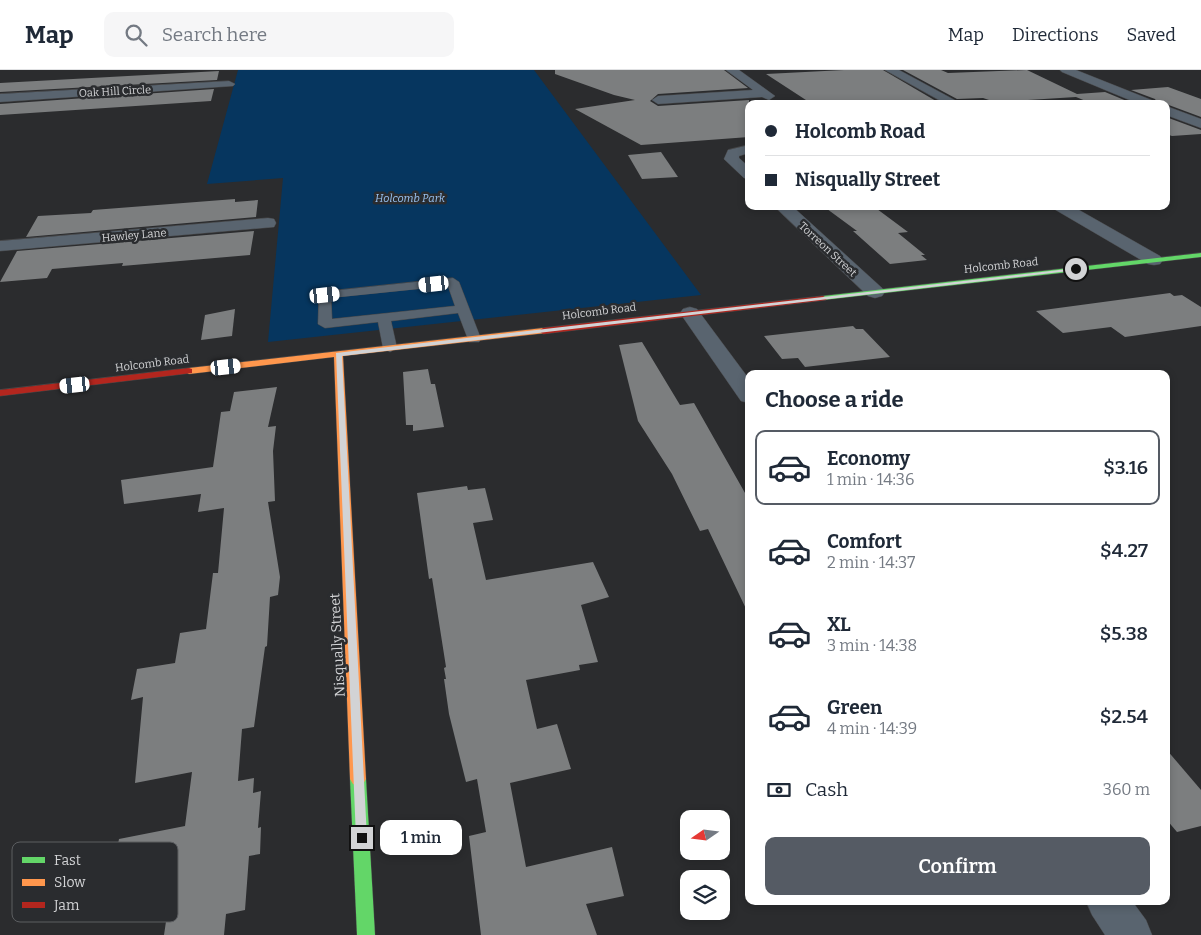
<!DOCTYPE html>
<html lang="en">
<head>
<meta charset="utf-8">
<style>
	:root { --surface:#fff; --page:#f6f6f7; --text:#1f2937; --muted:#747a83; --line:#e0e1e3; --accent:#555b64 }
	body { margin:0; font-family:Bitter,serif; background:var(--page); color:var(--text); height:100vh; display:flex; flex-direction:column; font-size:19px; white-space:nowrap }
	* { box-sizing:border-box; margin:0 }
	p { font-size:16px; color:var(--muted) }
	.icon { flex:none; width:28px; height:28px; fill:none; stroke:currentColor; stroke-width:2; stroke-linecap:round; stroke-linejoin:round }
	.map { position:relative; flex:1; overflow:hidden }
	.drawer { position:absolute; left:745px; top:300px; width:425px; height:535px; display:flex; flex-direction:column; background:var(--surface); border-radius:10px; box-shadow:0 2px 8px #0003 }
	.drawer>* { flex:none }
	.guide { position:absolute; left:745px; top:30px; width:425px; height:110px; border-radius:10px; box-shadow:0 2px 8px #0003; display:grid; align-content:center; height:110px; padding:0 20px; background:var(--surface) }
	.needle { width:32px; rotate:256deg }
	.fabs { position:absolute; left:680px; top:740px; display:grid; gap:10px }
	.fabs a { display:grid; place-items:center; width:50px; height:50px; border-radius:10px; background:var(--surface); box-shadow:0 2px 8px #0003; font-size:25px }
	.end { position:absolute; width:22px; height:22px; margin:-11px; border:6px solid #d2d3d5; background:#111; box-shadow:0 0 0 2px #111 }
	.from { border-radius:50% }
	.bubble { position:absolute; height:35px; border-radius:10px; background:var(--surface); box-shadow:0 2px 8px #0003; font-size:16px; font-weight:600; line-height:35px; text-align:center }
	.car { position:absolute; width:15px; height:30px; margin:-15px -8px; border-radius:6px; box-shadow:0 0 4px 1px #0007; background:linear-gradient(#fff 24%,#345 0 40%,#fff 0 76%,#345 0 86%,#fff 0) }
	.guide b { display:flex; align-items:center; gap:18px; height:48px; font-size:19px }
	.guide b+b { border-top:1px solid var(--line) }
	.guide i { width:12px; height:12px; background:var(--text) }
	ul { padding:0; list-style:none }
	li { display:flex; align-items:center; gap:15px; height:75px; margin:0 10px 8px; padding:0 10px; border:2px solid transparent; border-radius:10px }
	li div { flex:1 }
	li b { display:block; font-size:19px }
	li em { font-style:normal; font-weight:600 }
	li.active { border-color:var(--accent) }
	li>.icon { width:45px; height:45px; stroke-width:1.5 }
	h2 { padding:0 20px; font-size:22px; line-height:60px }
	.pay { display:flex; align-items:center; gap:12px; height:55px; padding:0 20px; font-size:19px }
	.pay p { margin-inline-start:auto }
	.cta { display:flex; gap:10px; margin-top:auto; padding:10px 20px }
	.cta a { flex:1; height:58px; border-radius:10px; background:var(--accent); color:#fff; font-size:20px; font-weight:600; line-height:58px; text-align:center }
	header { display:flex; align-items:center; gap:30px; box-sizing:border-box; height:70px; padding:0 25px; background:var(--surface); border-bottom:1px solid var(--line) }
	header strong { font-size:24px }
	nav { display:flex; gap:28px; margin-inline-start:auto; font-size:18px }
	.search { width:350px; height:45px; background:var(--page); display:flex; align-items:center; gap:12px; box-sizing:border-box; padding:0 18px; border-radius:10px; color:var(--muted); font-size:19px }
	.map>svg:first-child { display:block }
	.green { fill:#06365f }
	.building { fill:#7c7e7f }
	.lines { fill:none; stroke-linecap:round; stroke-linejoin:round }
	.lane-casing { stroke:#474748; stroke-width:1 }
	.street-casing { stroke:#474748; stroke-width:1 }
	.fast-casing { stroke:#474748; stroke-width:1 }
	.slow-casing { stroke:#474748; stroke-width:1 }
	.jam-casing { stroke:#474748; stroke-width:1 }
	.lane { fill:#59646f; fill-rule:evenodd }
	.street { fill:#59646f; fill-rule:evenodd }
	.fast { fill:#63d668; fill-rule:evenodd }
	.slow { fill:#ff974d; fill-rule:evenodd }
	.jam { fill:#b3261e; fill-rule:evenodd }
	.route { fill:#d2d3d5 }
	.labels { text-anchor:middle; stroke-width:5; stroke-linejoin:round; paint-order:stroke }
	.far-street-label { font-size:11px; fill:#d2d3d5; stroke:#2a2c2f }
	.far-park-label { font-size:11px; font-style:italic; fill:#99c3f2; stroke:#2a2c2f }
	.street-label { font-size:14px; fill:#d2d3d5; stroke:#2a2c2f }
	.key { fill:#2a2c2f; stroke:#5c5e61; stroke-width:1 }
	.key-label { font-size:14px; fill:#d2d3d5 }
</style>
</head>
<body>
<header>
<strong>Map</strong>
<div class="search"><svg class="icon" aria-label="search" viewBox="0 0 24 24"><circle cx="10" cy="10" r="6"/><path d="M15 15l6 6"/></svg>Search here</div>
<nav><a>Map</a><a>Directions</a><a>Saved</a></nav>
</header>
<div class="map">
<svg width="1201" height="865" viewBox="0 0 1201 865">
	<rect width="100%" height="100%" fill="#2b2c2e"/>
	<polygon class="green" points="238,0 534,0 701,225 268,272 283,108 207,114"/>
	<g class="building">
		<polygon points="555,0 724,0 748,18 658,24 650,31 658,36 749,30 749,67 641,75 575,39 635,30 614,25 555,4"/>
		<polygon points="844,0 883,0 936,31 886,34 816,34 809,32 766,4"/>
		<polygon points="903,0 941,0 948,3 1027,0 1077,24 1105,22 1134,34 1093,34 1076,27 995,32 983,28 957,29"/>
		<polygon points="219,1 217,10 0,22 0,13"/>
		<polygon points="1168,17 1201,29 1201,47 1166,34 1158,34 1155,29 1131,20"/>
		<polygon points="214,19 211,31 0,45 0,34"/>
		<polygon points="1166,47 1201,60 1201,64 1172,66 1166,64"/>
		<polygon points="661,82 678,107 642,109 628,85"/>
		<polygon points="235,129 235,132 258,130 256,147 26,167 38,146 91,143 93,140"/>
		<polygon points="823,136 873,136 908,162 898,163 925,185 921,185 927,190 890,194 853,161 857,161"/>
		<polygon points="254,161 250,185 122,196 123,193 52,199 47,208 0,212 17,181"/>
		<polygon points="1170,223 1174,226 1182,225 1201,237 1201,256 1125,267 1111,257 1063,263 1036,241"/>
		<polygon points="235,239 232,266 201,270 205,245"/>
		<polygon points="853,256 856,259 863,259 890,287 805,297 798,288 782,289 764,266"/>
		<polygon points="642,272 680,335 694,333 749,430 749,545 708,459 700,461 672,404 638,351 619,275"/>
		<polygon points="428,299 431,314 435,314 444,357 413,361 413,355 406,355 403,302"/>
		<polygon points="277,317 268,357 276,356 273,381 275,431 268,432 280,507 278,525 270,527 267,576 265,577 254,657 242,659 238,711 254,708 253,723 261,721 258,758 261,757 260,784 249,786 245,840 226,844 224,865 164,865 173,804 109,818 119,769 185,756 192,702 135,713 143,627 131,630 137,599 175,593 180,563 206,559 213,503 218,503 224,438 198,442 201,424 124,434 121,410 213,397 221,342 230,341 234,322"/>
		<polygon points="467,416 468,420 485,418 493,450 473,453 486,510 593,492 609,527 581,535 598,592 579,595 580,600 526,610 537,659 557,654 571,699 510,713 526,797 612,777 624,826 586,834 597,865 481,865 469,766 486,762 477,709 466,712 449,644 444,609 446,609 444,598 446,597 432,508 429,509 417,423"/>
		<polygon points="1166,679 1201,720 1201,756 1177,762 1166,749"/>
	</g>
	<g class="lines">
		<defs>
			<path id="lane" d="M453,208L459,212L481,269L479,272H469L458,243L391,251L397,278L390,282L383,278L378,252L325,258L318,254L319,225L321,222ZM448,216L455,236L332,249L331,228Z"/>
			<g id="street">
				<polygon points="726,0 739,0 775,26 769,30 762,27 658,34 652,30 658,26 753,20"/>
				<polygon points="885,0 899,0 962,34 946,34"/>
				<polygon points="1060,0 1076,0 1154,31 1156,34 1139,34 1062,2"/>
				<polygon points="229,11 235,14 233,16 0,32 0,24"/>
				<polygon points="1166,36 1201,49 1201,58 1166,45"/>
				<polygon points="749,75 749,83 739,86 739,88 749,97 749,109 744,108 724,89 728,80"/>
				<polygon points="774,136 792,136 882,218 885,222 882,226 875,228 868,226"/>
				<polygon points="1052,136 1072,136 1160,186 1163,190 1160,194 1154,195 1148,194 1054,139"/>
				<polygon points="268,148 274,149 276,153 274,157 0,181 0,171"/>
				<polygon points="690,237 697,239 749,309 749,333 741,331 680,243 683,239"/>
				<polygon points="1086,831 1132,831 1146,850 1152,865 1105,865 1092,845"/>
			</g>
			<g id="fast">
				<polygon points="1201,183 1201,187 823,230 819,228 823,226"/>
				<polygon points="358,702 363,704 366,709 375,865 357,865 350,709 353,704"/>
			</g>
			<polygon id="slow" points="543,258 547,261 546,263 343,286 366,709 363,714 358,716 353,714 350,709 334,287 189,304 184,301 189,298"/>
			<g id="jam">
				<polygon points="823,226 827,228 826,230 543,264 539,261 543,258"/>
				<polygon points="189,298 192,299 192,303 0,326 0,320"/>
			</g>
		</defs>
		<use href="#lane" class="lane-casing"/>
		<use href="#street" class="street-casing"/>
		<use href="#fast" class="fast-casing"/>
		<use href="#slow" class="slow-casing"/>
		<use href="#jam" class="jam-casing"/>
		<use href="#lane" class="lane"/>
		<use href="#street" class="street"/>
		<use href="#fast" class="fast"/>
		<use href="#slow" class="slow"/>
		<use href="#jam" class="jam"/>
	</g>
	<polygon class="route" points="1076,198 1077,200 342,286 367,768 366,772 362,774 357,772 356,768 336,283"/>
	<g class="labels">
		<g class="far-street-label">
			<text transform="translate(115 21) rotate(-3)" y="4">Oak Hill Circle</text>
			<text transform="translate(134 165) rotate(-5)" y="4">Hawley Lane</text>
			<text transform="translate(828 179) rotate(43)" y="4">Torreon Street</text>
			<text transform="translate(1001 195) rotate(-6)" y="4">Holcomb Road</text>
			<text transform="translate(599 241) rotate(-7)" y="4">Holcomb Road</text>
			<text transform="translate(152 293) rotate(-7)" y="4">Holcomb Road</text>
		</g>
		<g class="far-park-label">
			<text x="410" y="132">Holcomb Park</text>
		</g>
		<g class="street-label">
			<text transform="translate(337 575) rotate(-93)" y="5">Nisqually Street</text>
		</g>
	</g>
	<rect x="12" y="772" width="166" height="80" rx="8" class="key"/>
	<rect x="22" y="787" width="23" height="6" fill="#63d668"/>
	<rect x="22" y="809" width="23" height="7" fill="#ff974d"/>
	<rect x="22" y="832" width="23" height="6" fill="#b3261e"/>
	<g class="key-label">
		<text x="54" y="795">Fast</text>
		<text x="54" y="817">Slow</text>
		<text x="54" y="840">Jam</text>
	</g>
</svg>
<div class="fabs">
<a><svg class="needle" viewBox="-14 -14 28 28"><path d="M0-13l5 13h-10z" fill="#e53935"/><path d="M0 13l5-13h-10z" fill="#747a83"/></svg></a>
<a><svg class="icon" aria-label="layers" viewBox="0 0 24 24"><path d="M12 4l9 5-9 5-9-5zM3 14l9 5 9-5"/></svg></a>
</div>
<i class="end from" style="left:1076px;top:199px"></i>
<i class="end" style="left:362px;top:768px"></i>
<div class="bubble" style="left:380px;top:750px;width:82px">1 min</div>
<i class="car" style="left:434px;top:214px;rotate:264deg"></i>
<i class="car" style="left:325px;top:225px;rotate:84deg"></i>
<i class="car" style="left:226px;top:297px;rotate:84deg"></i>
<i class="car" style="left:75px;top:315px;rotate:264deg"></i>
<div class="guide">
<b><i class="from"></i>Holcomb Road</b>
<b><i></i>Nisqually Street</b>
</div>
<section class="drawer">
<h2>Choose a ride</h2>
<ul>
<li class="active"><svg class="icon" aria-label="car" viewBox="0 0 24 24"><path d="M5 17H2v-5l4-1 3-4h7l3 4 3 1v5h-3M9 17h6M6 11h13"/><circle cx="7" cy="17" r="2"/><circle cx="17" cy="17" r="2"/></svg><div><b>Economy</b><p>1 min · 14:36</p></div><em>$3.16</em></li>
<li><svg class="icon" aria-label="car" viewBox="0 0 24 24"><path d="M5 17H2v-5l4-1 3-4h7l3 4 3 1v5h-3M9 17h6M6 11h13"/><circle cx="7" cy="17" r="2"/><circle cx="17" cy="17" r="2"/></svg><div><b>Comfort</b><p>2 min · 14:37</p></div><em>$4.27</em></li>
<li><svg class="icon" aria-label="car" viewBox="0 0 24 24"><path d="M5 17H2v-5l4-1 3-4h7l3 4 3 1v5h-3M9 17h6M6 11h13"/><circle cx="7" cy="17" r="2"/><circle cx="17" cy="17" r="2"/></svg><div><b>XL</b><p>3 min · 14:38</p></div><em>$5.38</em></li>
<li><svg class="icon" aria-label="car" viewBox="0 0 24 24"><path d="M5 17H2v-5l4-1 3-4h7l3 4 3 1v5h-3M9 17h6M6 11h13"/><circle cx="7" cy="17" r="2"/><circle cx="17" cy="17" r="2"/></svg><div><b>Green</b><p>4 min · 14:39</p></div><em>$2.54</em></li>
</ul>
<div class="pay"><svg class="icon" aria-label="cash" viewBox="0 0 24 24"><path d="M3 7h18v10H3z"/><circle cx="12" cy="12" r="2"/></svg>Cash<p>360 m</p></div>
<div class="cta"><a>Confirm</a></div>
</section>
</div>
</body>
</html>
